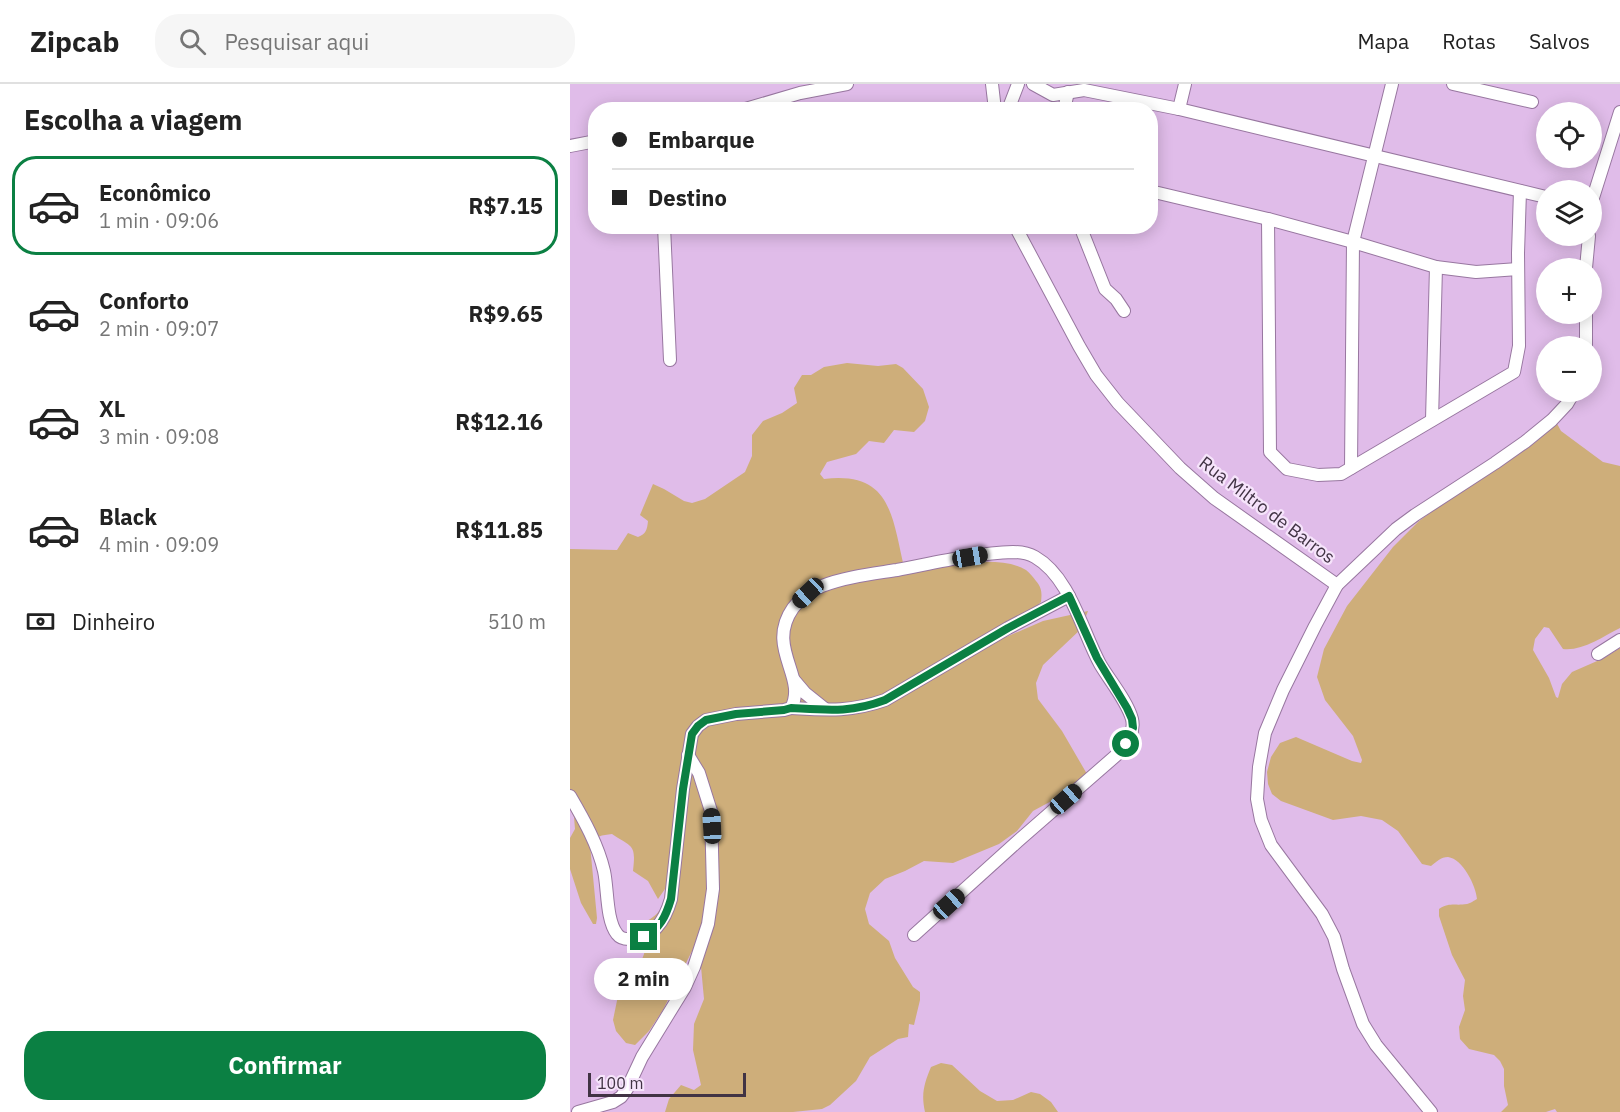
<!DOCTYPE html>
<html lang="pt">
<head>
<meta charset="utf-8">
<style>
	:root { --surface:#fff; --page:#f6f6f6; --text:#222; --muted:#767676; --line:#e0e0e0; --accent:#0b8043 }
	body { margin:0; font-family:"IBM Plex Sans",sans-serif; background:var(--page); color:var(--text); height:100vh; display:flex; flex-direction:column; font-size:22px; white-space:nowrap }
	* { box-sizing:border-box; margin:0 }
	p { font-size:20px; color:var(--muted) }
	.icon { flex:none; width:33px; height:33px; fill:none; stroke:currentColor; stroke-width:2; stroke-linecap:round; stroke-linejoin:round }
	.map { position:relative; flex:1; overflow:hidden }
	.sheet { display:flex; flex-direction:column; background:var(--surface); width:570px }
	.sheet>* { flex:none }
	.banner { position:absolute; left:18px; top:18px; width:570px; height:132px; border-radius:24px; box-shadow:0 3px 15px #0003; display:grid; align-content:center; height:132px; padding:0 24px; background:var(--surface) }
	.controls { position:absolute; left:966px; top:18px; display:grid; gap:12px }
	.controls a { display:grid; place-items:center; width:66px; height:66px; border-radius:50%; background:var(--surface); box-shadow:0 3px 15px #0003; font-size:30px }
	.scale { position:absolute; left:18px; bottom:15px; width:158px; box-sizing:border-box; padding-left:6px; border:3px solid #413344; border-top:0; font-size:16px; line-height:21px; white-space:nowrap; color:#413344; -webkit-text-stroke:4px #f6e4fb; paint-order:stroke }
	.end { position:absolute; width:27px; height:27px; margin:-14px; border:8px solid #0b8043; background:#fff; box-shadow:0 0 0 3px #fff }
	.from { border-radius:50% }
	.bubble { position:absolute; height:42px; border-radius:21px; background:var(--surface); box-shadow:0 3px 15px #0003; font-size:20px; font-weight:700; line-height:42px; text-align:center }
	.car { position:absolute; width:18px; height:36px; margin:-18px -9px; border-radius:8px; box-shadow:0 0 4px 2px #0007; background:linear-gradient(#222 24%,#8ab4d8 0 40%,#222 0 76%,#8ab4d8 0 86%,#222 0) }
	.banner b { display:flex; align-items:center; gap:21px; height:57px; font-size:22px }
	.banner b+b { border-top:2px solid var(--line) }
	.banner i { width:15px; height:15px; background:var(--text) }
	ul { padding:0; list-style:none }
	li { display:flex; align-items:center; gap:18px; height:99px; margin:0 12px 9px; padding:0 12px; border:3px solid transparent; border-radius:24px }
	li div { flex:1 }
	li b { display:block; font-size:22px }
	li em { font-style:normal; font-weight:700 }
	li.on { border-color:var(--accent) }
	li>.icon { width:54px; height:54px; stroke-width:1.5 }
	h2 { padding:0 24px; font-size:27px; line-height:72px }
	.pay { display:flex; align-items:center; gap:15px; height:66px; padding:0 24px; font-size:22px }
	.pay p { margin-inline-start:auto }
	.primary-button { display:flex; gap:12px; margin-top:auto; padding:12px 24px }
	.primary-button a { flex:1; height:69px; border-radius:24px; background:var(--accent); color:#fff; font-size:24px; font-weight:700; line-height:69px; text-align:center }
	header { display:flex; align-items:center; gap:36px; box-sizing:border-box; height:84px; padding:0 30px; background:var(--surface); border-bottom:2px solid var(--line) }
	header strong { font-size:28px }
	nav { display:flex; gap:33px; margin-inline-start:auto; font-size:21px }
	.search { width:420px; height:54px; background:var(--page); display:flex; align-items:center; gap:15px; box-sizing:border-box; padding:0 21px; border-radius:24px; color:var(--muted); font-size:22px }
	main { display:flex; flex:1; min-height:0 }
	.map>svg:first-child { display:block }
	.green { fill:#ceae7a }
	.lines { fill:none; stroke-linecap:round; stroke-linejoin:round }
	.minor-casing { stroke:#9877a0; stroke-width:14 }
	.minor { stroke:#fff; stroke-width:12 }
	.route { stroke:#0b8043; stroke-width:8 }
	.labels { text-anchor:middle; stroke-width:4.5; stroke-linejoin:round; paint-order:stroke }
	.street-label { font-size:18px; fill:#413344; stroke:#f6e4fb }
</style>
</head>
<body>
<header>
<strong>Zipcab</strong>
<div class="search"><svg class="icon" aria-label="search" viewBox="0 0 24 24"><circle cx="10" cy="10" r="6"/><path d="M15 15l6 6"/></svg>Pesquisar aqui</div>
<nav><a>Mapa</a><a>Rotas</a><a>Salvos</a></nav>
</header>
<main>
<section class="sheet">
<h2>Escolha a viagem</h2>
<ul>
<li class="on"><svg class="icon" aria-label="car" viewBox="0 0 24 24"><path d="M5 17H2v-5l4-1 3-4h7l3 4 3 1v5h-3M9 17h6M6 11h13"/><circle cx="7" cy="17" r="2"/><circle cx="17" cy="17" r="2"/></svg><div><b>Econômico</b><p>1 min · 09:06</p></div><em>R$7.15</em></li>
<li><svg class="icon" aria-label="car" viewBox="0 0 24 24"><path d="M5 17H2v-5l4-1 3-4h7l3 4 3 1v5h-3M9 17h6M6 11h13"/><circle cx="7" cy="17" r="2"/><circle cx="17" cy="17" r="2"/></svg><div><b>Conforto</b><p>2 min · 09:07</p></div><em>R$9.65</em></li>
<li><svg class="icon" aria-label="car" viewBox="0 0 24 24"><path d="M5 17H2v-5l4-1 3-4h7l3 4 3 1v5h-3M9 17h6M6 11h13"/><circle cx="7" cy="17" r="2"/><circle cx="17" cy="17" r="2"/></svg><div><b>XL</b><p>3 min · 09:08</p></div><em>R$12.16</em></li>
<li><svg class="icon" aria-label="car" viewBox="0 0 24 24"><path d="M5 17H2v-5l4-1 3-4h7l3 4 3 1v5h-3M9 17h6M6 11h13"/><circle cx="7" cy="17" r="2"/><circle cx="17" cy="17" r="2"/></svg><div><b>Black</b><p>4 min · 09:09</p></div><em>R$11.85</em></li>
</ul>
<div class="pay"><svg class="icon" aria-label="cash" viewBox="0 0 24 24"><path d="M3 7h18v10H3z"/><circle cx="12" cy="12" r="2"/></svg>Dinheiro<p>510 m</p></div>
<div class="primary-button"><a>Confirmar</a></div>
</section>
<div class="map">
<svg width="1050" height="1028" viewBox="0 0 1050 1028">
	<rect width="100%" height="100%" fill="#e0bce9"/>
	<g class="green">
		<path d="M277,279L308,282L326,280L333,284L353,305L359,323L355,337L344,348L324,346L314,359L299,357L286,370L257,378L250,390L254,395C321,387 322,432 334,483L346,485C377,482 429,470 456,486C460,489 463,493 466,497C472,504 472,509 471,518L436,553L473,537L518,527L511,545L473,581L466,599L468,615L492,647L517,690L487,714L463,727L447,747L429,760L383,779L354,777L335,787L315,795L300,809L295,825L299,840L319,857L325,874L343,903L350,908V916L344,941L339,940L338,953L328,955L300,973L286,997L260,1021L252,1025L223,1028H95L99,1015L111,1001L124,1006L131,1001L123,966L124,940L134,915L129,861H126L121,869L93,926L79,947L65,961L56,959L46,947L43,936L49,907L67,889L74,870L77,853L65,847L64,845C84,832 94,831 95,805L88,815L78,797L63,787C66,760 63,764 42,750C32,751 25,752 20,761L27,834L26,840H23L11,819L0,785V754L5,745L4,733L0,725V465L47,466L58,449L68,453C76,450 77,446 78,437L70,431L83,400L94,405L114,417L122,419L135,415L175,388L182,372V351L193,337L212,329L227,319L224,304L232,291H241L254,283Z"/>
		<path d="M985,336L991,347L1033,378L1050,382V544C1032,553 1013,567 993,565L979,544L974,543L965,555L963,566L979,594L986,613L988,614L992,600L1002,588L1034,574L1050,564V1028H987L985,1025L976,1028H931L938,1021L934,1002V985L930,977L924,971L899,965L890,955L889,943L895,926L893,912L895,896L882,871L869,832V825C880,818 885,822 897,820C899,820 905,816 907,815C906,802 893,775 878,773C871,773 866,778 861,782L852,780L828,747L812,736L791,732L763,736L711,717L702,710L698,700L697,688L701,673L710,659L726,653L782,677L791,679L792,676L783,652L755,616L747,593L754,565L777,522L823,463L849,437Z"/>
		<path d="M371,979L382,981L410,1007L427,1017L443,1016L461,1008L470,1010L481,1018L488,1028H355C351,1010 354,1000 361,983Z"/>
	</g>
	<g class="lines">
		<defs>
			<g id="minor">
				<polyline points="422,0 425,26"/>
				<polyline points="463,0 483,11 514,6 609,25 976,113"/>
				<polyline points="883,0 962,18"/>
				<polyline points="609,25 615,0"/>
				<polyline points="172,26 230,9 277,0"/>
				<polyline points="438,26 448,0"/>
				<polyline points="494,26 498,8"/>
				<polyline points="0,62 26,57"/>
				<polyline points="580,107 698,135 783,158 866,183 906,188 948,185"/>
				<polyline points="1022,127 1022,117 1050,28"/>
				<polyline points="698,135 700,368 717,385 748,391 771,390 944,288 949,262 948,169 950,107"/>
				<polyline points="94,142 100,276"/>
				<polyline points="445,142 509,262 526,291 548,319 610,384 644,414 767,501"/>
				<polyline points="510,142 535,205 546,215 554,227"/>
				<polyline points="1016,184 1019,152"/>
				<polyline points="1016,262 1016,230"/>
				<polyline points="862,336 866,183"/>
				<polyline points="781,384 783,158 822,0"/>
				<polyline points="1028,570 1050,556"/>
				<polyline points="224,596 235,609 255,625"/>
				<path d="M221,624C257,626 281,628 315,616L438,544L499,512"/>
				<path d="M0,712C14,736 28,761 34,787C38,805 36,836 47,850C50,854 53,855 59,855C83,856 95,836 101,815L113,705L122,650L128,642L136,636L166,630L214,626L221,624C238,593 195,564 223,524C230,515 241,506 252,502C275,493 302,490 327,486C364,479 405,469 443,468C451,468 458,469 465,473C500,493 512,547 530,580C540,597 557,617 562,635C565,648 558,659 550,668L448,757L344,851"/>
				<polyline points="8,1028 43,1018 51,1013 57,1005 72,973 115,903 124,883 138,840 143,805 141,727 129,689 118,671"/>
				<polyline points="861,1028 806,961 793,940 773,885 764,853 752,830 701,761 691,736 687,715 689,683 695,649 713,606 745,542 767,501 826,445 845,431 925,379 955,358 982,336 997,320 1004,308"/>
			</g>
		</defs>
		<use href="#minor" class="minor-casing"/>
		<use href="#minor" class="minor"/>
	</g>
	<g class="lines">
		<path class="route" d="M74,853C90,845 96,832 101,815L113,705L122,650L128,642L136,636L166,630L214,626L221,624C257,626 281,629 315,616L438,544L499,512L527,574L557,624L562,635L563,644L556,660"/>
	</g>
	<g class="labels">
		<g class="street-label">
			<text transform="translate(697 426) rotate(37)" y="6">Rua Miltro de Barros</text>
		</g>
	</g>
</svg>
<div class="controls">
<a><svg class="icon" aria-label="locate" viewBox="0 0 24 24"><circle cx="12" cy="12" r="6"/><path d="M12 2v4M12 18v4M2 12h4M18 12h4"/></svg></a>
<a><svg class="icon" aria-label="layers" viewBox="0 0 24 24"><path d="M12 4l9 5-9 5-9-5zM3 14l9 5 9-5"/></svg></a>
<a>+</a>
<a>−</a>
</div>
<div class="scale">100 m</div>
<i class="end from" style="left:556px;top:660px"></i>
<i class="end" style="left:74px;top:853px"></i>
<div class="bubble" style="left:24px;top:874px;width:99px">2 min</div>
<i class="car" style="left:400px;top:473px;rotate:80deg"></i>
<i class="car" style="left:238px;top:509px;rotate:227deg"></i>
<i class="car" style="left:496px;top:715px;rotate:49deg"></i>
<i class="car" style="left:142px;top:742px;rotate:357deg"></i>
<i class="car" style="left:379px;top:820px;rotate:48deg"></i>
<div class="banner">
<b><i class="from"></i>Embarque</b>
<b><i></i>Destino</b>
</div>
</div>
</main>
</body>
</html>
